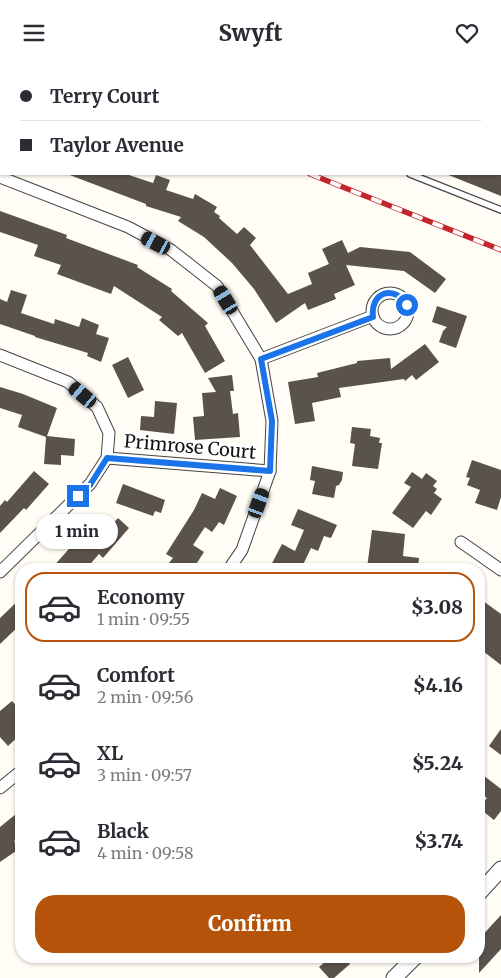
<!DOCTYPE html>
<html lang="en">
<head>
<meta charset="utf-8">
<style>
	:root { --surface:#fff; --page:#f7f7f7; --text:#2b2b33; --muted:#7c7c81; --line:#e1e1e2; --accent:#b45309 }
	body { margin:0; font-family:Merriweather,serif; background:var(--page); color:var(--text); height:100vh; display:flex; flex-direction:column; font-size:19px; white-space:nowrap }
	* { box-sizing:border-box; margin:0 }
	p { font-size:16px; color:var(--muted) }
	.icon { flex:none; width:28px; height:28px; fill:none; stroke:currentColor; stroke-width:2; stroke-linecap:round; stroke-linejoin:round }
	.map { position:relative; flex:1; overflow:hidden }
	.side { position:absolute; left:15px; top:498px; width:470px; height:400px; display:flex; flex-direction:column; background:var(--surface); border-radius:20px; box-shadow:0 1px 4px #0004 }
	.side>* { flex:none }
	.guide { position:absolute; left:0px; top:0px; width:501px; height:110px; box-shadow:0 1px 4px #0004; display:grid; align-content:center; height:110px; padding:0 20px; background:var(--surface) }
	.end { position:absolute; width:22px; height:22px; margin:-11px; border:6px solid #1a73e8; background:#fff; box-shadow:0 0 0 2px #fff }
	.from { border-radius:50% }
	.bubble { position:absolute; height:35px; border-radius:18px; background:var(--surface); box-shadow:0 1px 4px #0004; font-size:16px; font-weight:800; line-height:35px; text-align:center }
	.car { position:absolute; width:15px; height:30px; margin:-15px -8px; border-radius:6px; box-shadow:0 0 4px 1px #0007; background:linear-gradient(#222 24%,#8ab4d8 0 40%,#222 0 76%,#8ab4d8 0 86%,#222 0) }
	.guide b { display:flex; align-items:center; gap:18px; height:48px; font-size:19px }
	.guide b+b { border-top:1px solid var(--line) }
	.guide i { width:12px; height:12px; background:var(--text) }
	ul { padding:9px 0 0; list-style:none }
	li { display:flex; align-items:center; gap:15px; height:70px; margin:0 10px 8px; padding:0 10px; border:2px solid transparent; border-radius:20px }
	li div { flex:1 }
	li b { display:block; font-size:19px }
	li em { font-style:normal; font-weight:800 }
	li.active { border-color:var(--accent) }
	li>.icon { width:45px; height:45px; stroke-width:1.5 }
	.action { display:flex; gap:10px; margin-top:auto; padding:10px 20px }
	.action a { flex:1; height:58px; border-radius:20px; background:var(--accent); color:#fff; font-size:20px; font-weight:800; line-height:58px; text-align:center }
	header { display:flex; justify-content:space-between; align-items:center; height:65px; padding:0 20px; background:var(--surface); font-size:22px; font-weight:800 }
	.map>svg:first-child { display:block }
	.building { fill:#5a524d }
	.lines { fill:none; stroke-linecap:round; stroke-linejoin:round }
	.service-casing { stroke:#444; stroke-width:8 }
	.minor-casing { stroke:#444; stroke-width:13 }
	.tertiary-casing { stroke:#444; stroke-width:17 }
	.service { stroke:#fff; stroke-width:5.5 }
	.minor { stroke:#fff; stroke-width:11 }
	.tertiary { stroke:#fff; stroke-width:15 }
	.rail-casing { stroke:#c4262e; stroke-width:5.5 }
	.rail { stroke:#fff; stroke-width:4; stroke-dasharray:11; stroke-linecap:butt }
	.route { stroke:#1a73e8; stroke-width:6 }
	.labels { text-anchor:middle; stroke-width:5; stroke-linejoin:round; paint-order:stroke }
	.street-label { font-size:18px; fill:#111; stroke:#fff }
</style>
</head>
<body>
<header><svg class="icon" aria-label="menu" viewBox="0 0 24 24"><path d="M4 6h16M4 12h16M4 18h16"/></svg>Swyft<svg class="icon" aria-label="heart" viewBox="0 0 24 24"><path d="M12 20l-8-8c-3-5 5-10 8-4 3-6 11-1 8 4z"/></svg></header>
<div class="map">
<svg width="501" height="913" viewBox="0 0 501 913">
	<rect width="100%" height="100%" fill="#fffdf5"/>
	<g class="building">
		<polygon points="67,109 126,109 153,118 156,110 170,115 166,125 193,134 195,129 217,142 214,147 220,151 219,153 237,169 244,162 256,173 250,180 288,229 312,219 308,208 329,199 322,184 342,175 348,188 360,182 410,187 446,214 435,228 404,206 346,200 355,220 334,229 336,234 308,245 305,238 276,258 254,224 232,198 204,172 178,156 181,152 146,141 146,139"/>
		<polygon points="446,109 501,109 501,131"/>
		<polygon points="0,146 67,170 66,173 138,200 137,202 172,224 171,226 208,258 205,261 225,296 205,308 182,268 178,271 159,255 162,252 114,221 111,229 57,209 61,200 34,191 38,180 0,167"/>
		<polygon points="11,225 27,230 21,248 54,259 55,254 79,262 82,253 99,260 96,269 109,273 101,297 87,291 88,288 35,272 35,271 0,259 0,234 7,237"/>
		<polygon points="437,241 467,251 456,283 439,277 443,266 447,262 432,257"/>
		<polygon points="425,279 439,297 416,315 412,310 405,316 404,314 339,323 341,332 312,338 315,356 295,359 288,317 318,312 317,308 357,298 357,296 390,293 391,304"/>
		<polygon points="128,292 144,325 128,333 112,300"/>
		<polygon points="232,310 234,326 230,326 233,349 238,348 240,372 195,375 193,352 204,351 202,328 216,327 208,313"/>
		<polygon points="0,322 23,329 57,343 47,371 75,374 74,391 61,390 61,400 44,399 46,372 18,362 22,350 0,343"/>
		<polygon points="155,336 177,338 174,369 140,365 141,351 154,352"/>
		<polygon points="352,362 371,364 370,371 380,373 379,378 382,378 378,404 352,401 355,379 350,378"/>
		<polygon points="472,395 501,405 501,432 497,445 475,438 480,425 467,420 470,413 466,412"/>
		<polygon points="312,401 343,407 342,415 339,420 336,421 334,433 312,429 315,416 310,415"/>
		<polygon points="34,406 49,419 26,445 24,443 0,468 0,441 5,435 7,437"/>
		<polygon points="412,407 422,414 426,408 437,416 433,421 437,424 434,428 442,434 431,450 426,446 413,463 392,448 411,422 404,418"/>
		<polygon points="123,419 165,435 161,448 155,446 153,451 116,438"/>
		<polygon points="220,423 237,431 224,460 219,457 212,467 205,462 193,480 204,487 193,504 164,504 173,493 166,489 194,445 202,428 215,434"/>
		<polygon points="298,444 337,460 331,473 324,471 318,486 311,483 301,504 269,504 282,479 295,486 304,465 291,460"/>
		<polygon points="118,453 129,463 103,493 99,489 86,504 51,504 76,476 77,477 94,458 104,468"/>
		<polygon points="372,465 405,469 403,491 419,493 418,504 367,503"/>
		<polygon points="21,533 21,559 0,579 0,553"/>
		<polygon points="479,533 501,549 501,600 479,583"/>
		<polygon points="12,636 21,646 21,669 8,681 0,672 0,646"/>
		<polygon points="501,664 501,690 489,681"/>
		<polygon points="479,707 501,724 501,746 494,755 479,743 487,733 479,727"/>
		<polygon points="21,745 21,770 14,776 19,784 0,797 0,762"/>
		<polygon points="501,850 501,884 479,908 479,874"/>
		<polygon points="332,891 343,891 350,899 334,913 329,913 319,902"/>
	</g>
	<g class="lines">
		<defs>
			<g id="service">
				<polyline points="138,0 141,1"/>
				<polyline points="410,109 501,145"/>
			</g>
			<g id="minor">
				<polyline points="0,112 128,162 171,185 217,221 261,294 272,356 270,406 242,485 229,504"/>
				<circle cx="390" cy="246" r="18"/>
				<polyline points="0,290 68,317 97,342 109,368 107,393 90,419 0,507"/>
				<polyline points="261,294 373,251"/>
				<polyline points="107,393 270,406"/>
				<polyline points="461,477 501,505"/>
				<polyline points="0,723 21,706"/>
			</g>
			<g id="tertiary">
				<polyline points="479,828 501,804"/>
				<polyline points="394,913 416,891"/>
			</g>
		</defs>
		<use href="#service" class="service-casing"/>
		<use href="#minor" class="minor-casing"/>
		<use href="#tertiary" class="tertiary-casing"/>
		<use href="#service" class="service"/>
		<use href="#minor" class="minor"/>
		<use href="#tertiary" class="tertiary"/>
		<defs>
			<g id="rail">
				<polyline points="39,0 42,1"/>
				<polyline points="310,109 501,185"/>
			</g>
		</defs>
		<use href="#rail" class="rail-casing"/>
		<use href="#rail" class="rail"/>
	</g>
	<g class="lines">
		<path class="route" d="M78,431L90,420L107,393L270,406L272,356L261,294L373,252C370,227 394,219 407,240"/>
	</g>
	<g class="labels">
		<g class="street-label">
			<text transform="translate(190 382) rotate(5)" y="6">Primrose Court</text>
		</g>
	</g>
</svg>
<i class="end from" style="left:407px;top:240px"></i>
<i class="end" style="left:78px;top:431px"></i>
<div class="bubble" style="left:36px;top:449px;width:82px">1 min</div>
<i class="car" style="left:156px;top:178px;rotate:298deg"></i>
<i class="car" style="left:226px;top:235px;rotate:329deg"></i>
<i class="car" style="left:83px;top:330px;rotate:310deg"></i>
<i class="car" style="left:259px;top:438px;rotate:20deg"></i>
<div class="guide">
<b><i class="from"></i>Terry Court</b>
<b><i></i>Taylor Avenue</b>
</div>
<section class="side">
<ul>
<li class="active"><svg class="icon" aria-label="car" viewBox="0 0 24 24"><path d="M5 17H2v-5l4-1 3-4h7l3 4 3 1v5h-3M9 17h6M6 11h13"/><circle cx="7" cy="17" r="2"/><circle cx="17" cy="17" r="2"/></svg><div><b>Economy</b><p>1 min · 09:55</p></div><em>$3.08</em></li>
<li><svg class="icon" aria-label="car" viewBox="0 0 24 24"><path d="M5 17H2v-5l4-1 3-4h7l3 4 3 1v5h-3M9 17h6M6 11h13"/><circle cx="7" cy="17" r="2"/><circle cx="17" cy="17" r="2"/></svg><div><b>Comfort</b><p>2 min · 09:56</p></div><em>$4.16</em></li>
<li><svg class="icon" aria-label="car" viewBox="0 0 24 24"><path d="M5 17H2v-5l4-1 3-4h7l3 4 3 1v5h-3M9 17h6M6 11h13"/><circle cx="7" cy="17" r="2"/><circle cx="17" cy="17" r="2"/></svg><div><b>XL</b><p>3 min · 09:57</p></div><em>$5.24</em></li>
<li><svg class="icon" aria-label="car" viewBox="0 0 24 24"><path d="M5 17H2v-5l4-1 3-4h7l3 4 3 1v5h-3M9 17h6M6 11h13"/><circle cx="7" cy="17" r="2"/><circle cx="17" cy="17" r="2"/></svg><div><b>Black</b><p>4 min · 09:58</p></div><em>$3.74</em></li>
</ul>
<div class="action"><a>Confirm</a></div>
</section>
</div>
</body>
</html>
